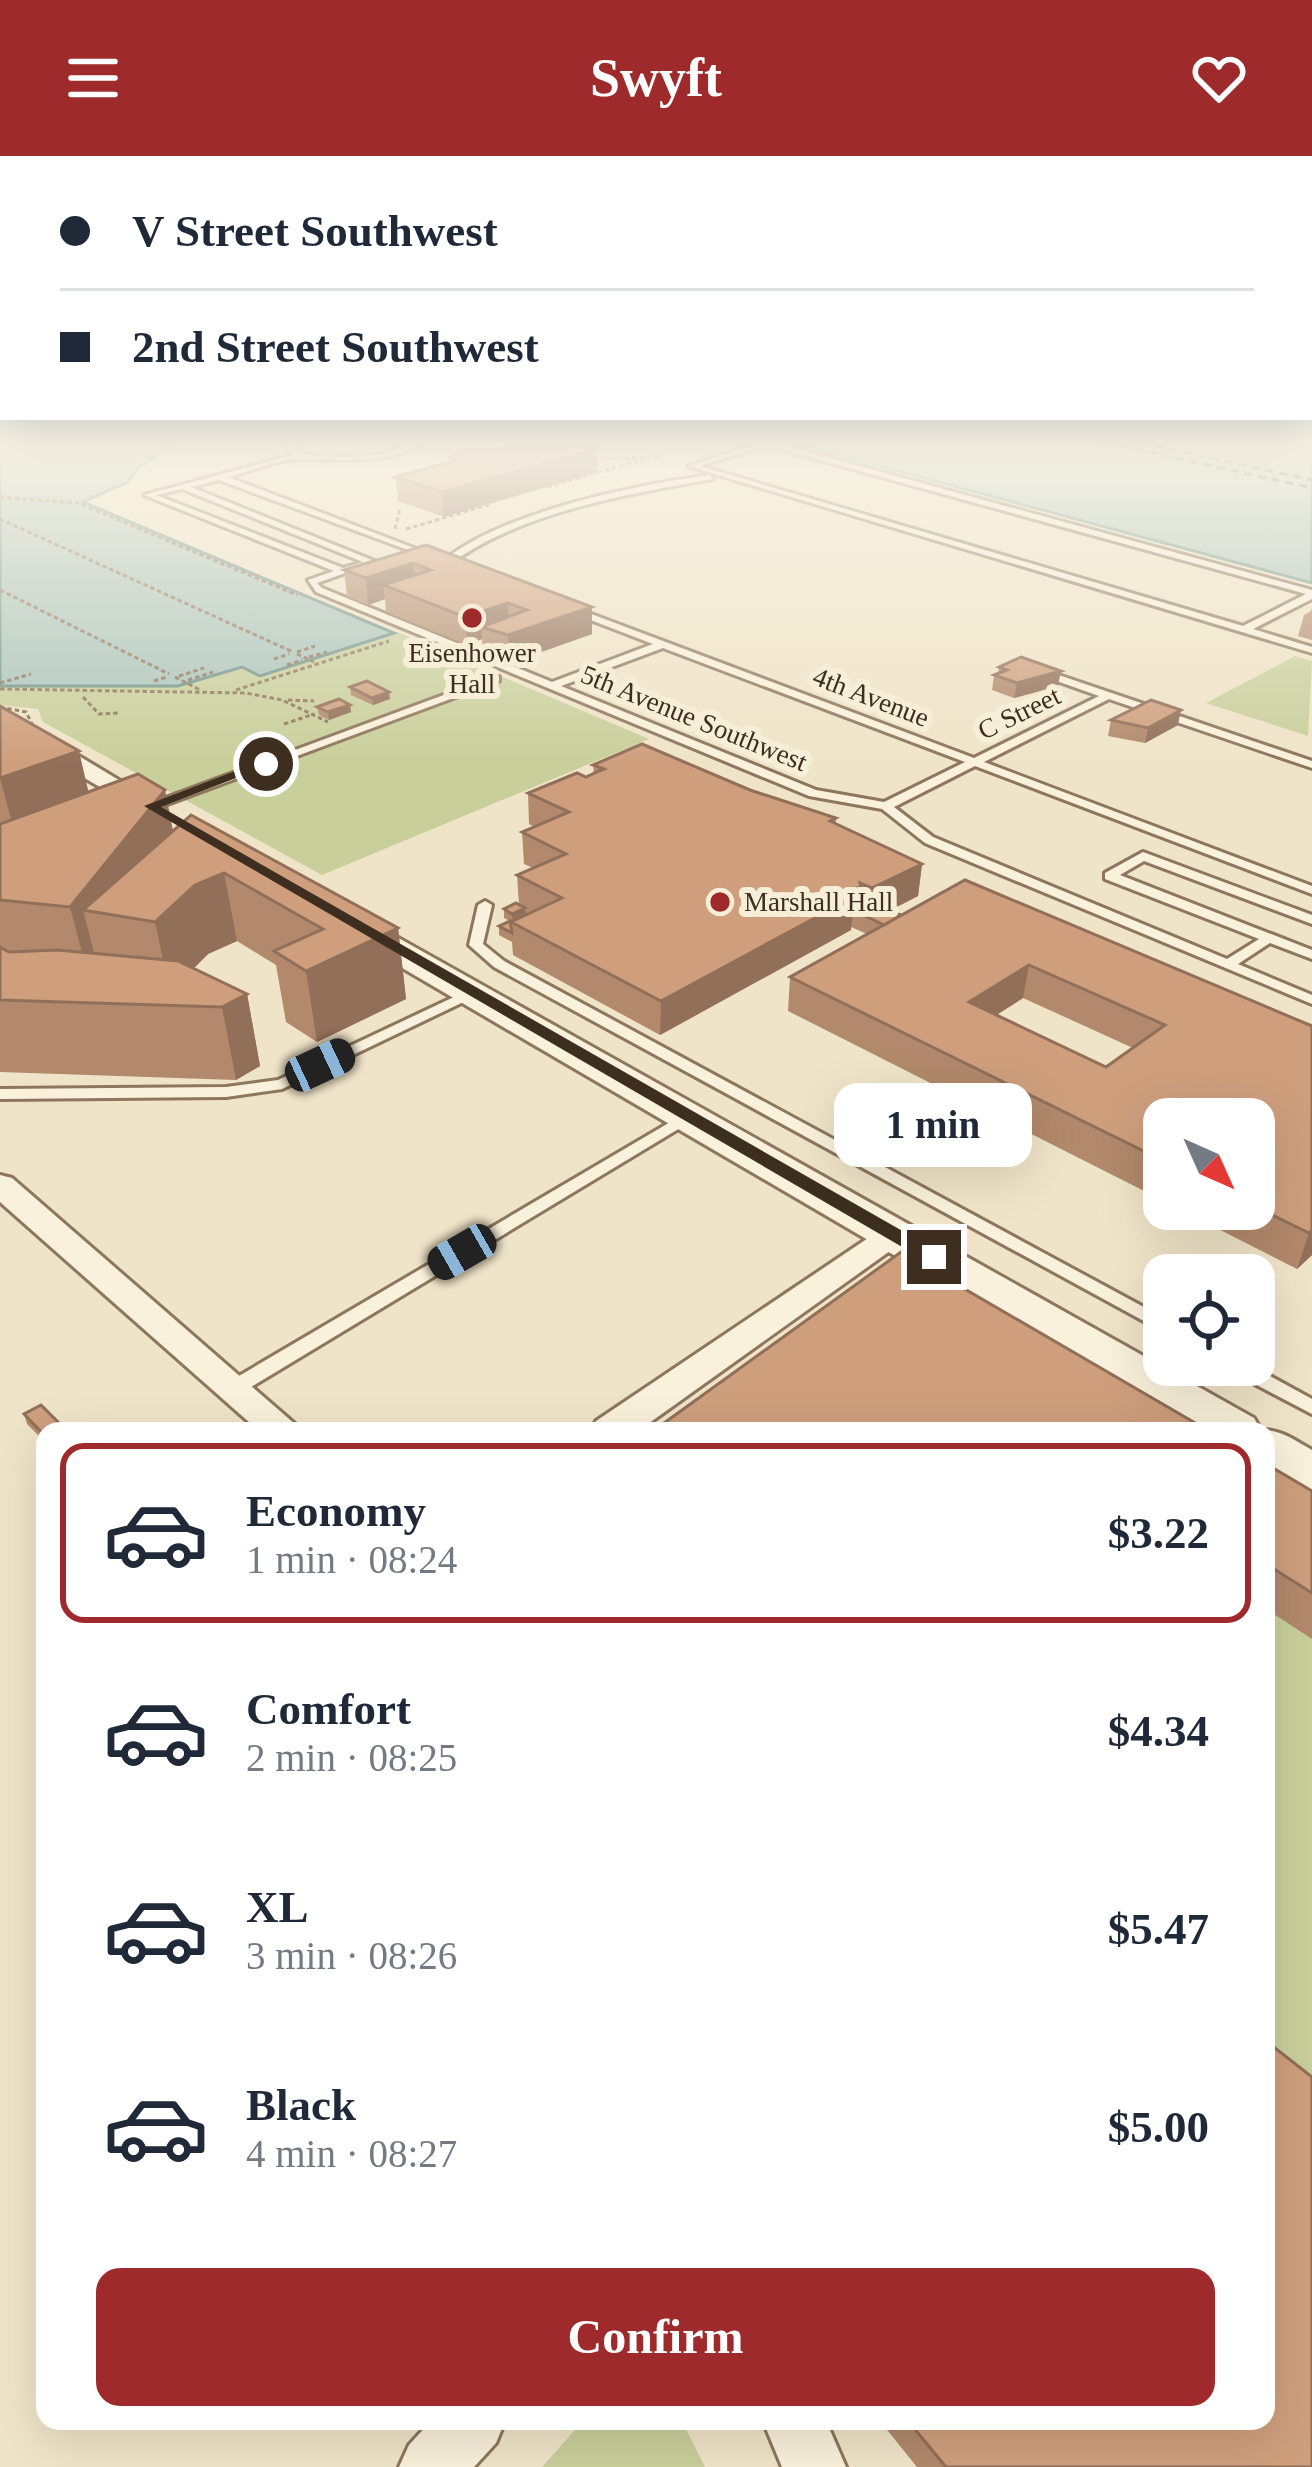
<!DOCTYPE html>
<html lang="en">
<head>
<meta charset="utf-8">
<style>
	:root { --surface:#fff; --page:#f6f6f7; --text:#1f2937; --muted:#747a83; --line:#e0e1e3; --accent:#9e2a2b }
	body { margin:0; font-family:Georgia,serif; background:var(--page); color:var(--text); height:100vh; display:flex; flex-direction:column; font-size:45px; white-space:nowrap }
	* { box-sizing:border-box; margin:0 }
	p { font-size:39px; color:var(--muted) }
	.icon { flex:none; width:66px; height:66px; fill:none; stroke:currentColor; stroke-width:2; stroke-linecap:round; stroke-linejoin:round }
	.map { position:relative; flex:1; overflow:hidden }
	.details { position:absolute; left:36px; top:1266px; width:1239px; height:1008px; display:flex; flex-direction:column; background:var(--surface); border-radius:24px; box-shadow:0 12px 48px #0002 }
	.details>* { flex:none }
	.hud { position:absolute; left:0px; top:0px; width:1314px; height:264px; box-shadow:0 12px 48px #0002; display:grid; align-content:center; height:264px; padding:0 60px; background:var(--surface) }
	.needle { width:78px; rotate:135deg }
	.controls { position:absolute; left:1143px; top:942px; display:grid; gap:24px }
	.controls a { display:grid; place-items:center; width:132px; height:132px; border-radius:24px; background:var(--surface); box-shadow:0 12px 48px #0002; font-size:60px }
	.end { position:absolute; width:54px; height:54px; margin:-27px; border:15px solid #3d2e20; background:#fff; box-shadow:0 0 0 6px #fff }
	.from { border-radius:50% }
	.bubble { position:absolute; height:84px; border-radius:24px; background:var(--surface); box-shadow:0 12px 48px #0002; font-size:39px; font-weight:700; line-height:84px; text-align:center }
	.car { position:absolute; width:36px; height:72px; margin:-36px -18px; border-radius:15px; box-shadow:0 0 9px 3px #0007; background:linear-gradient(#222 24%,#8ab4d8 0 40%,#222 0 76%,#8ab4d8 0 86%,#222 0) }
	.hud b { display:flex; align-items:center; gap:42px; height:114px; font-size:45px }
	.hud b+b { border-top:3px solid var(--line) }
	.hud i { width:30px; height:30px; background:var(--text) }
	ul { padding:21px 0 0; list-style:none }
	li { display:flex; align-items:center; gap:36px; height:180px; margin:0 24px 18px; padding:0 36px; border:6px solid transparent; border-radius:24px }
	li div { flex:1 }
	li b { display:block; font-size:45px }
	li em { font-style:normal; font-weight:700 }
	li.selected { border-color:var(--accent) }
	li>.icon { width:108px; height:108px; stroke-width:1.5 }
	.action { display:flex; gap:24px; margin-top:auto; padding:24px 60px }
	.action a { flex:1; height:138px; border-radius:24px; background:var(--accent); color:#fff; font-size:48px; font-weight:700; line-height:138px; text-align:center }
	header { display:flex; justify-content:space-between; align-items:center; height:156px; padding:0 60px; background:var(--accent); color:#fff; font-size:54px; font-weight:700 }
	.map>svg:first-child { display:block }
	.green { fill:#c9cf9b }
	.water { fill:#a9c4bc; stroke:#6f938a; stroke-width:3 }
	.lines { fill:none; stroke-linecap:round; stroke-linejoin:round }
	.ferry { stroke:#2f5d5a; stroke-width:3; stroke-dasharray:8 6; stroke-linecap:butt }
	.service-casing { stroke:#8d765c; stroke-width:6 }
	.minor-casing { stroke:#8d765c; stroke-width:6 }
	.tertiary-casing { stroke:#8d765c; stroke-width:6 }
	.path { stroke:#8d765c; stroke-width:3; stroke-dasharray:4.5 3; stroke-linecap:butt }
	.service { fill:#faf1dc; fill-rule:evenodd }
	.minor { fill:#faf1dc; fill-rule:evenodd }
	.tertiary { fill:#faf1dc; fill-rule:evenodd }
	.wall { fill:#b2896c; fill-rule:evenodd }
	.shaded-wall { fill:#916f58 }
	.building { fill:#cf9f7d; stroke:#916f58; stroke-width:3; fill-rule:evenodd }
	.route { fill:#3d2e20 }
	.poi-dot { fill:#9e2a2b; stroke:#f7eed8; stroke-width:4.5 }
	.labels { text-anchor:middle; stroke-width:12; stroke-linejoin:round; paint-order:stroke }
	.far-poi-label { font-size:27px; fill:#3d2e20; stroke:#f7eed8 }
	.far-street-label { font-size:27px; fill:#3d2e20; stroke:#f7eed8 }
</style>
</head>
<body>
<header><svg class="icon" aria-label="menu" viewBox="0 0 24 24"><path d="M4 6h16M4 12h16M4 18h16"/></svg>Swyft<svg class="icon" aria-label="heart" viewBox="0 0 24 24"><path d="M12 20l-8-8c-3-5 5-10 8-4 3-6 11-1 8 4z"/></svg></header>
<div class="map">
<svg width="1312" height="2311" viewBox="0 0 1312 2311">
	<rect width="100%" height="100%" fill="#f0e4c8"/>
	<g class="green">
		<polygon points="397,476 649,583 322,719 43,566 38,553 0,549 0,530 7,527 178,530 242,511 260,520"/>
		<polygon points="1295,500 1312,505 1308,580 1206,547"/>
		<polygon points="1266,1354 1312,1381 1312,2311 917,2311 880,2265 1266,2265"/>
		<polygon points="583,2265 682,2265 705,2311 542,2311"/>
	</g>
	<g class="water">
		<polygon points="0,284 179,284 138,312 128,326 83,346 394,477 260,520 242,511 178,530 0,530"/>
		<polygon points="784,284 1312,284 1312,427"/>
	</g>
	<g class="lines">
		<g class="ferry">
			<polyline points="1094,284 1312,332"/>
			<polyline points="1129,284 1312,324"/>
		</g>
		<defs>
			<g id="service">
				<path d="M291,284H299L296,292L300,298C327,301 355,303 381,298C398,295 413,284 430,284C386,311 349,302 301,303C278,303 251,315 228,321L435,400V404L219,324L191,331L377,406L317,427L322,432L552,526L653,488L567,455V451L570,450L974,602L1099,540L1034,517L1033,515L1038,512L1312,605V612L1109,543L984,606L1312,730V738L975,610L894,651L933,681L1227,803L1259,783L1105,723V717L1143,696L1312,759V768L1144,705L1120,719L1312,794V803L1270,787L1238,808L1312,839V848L925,687L882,653L809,640L316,436L308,424L334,415L144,339L293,299L288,292ZM182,333L363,406L343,412L156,339ZM663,492L965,606L884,646L816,634L561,530Z"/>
				<path d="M761,287L783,289L1312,434V443L1253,473L1312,491V497L688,310ZM761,291L780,293L1306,438L1243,470L700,310Z"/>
				<path d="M710,319L713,323C628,338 519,356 449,409L441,407C498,357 635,329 710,319Z"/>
				<polygon points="495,520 499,521 499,525 154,653 144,650"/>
				<polygon points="485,745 492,749 483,788 504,805 1164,1162 1164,1176 494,811 469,789 478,749"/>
				<polygon points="473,832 478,833 478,839 282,933 226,941 0,943 0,933 226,931 278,924"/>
				<polygon points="689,955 697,960 695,963 241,1237 227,1237 225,1232 227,1227"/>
				<polygon points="1226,1209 1250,1209 1312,1243 1312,1258 1228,1214"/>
			</g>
			<g id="minor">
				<polygon points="33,582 49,582 162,650 141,655 33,592"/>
				<polygon points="0,1019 12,1022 303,1275 259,1275 0,1046"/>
				<polygon points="892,1066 909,1077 904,1085 638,1275 591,1275 596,1265"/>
				<polygon points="431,2265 505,2265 496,2287 474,2311 399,2311 409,2289"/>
				<polygon points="763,2265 826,2265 846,2311 782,2311"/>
			</g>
			<path id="tertiary" d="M345,752L1254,1262L1261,1274C1280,1273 1296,1285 1312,1294V1339L1266,1317V1275H1195L332,771L327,763L332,755Z"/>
		</defs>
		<use href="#service" class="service-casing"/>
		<use href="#minor" class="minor-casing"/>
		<use href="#tertiary" class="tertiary-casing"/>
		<g class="path">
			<polyline points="594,303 662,301"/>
			<polyline points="547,331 648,302"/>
			<polyline points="0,341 78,347 297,439"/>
			<polyline points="0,363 293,496"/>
			<polyline points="395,373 400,353"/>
			<polyline points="406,373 491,348"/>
			<polyline points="0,434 169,518"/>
			<polyline points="297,496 315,490"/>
			<polyline points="297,498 314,506"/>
			<polyline points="309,501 327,496"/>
			<polyline points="274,503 289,498"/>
			<polyline points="287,509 302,504"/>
			<polyline points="179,520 204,512"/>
			<polyline points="175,521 200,534"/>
			<polyline points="188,524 213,516"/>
			<polyline points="154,525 167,521"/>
			<polyline points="0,527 31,518"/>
			<polyline points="0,533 246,537 282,544 328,566"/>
			<polyline points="236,534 389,485"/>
			<polyline points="83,541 99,558 118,557"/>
			<polyline points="288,544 314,545"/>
			<polyline points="0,551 26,556 33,570"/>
			<polyline points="284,568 314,558"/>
		</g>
		<use href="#service" class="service"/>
		<use href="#minor" class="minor"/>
		<use href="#tertiary" class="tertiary"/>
	</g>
	<g class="wall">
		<polygon points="450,300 598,316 444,361 398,345 395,321 451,306"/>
		<polygon points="426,389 592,478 510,507 483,498 482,483 467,489 386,456 385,443 368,449 347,440 344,414"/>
		<polygon points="1312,451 1312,484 1298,480 1304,459 1311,455"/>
		<polygon points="999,511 1058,530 1014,542 992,534 994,519 998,518"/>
		<polygon points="350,531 390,543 373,549 351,539"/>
		<polygon points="350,549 351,556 329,564 319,559 317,551"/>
		<polygon points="0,550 88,636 398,772 406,843 317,886 286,866 276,809 237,785 208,798 194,812 247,838 260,910 236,924 0,916"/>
		<polygon points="1111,564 1178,569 1145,587 1108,580"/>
		<path d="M593,609L750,634L836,662V667L922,708L918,740L889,755L901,759L1312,870V1099L1297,1113L1179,1053H1254V963H1164V1045L788,855L790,821L867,778L851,771V774L660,879L513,799L512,786L499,779V770L512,766L504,762V753L519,749L517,719L533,712L524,708L522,676L535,671L529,668L528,637L594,618ZM1023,842L1133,892L1106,911L996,859Z"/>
		<polygon points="24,1258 45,1275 45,1286 27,1268"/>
		<polygon points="1266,1308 1312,1335 1312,1483 1266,1453"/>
		<polygon points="880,2265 1266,2265 1312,2311 917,2311"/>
	</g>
	<g class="shaded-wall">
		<polygon points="598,293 598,316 444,361 442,336"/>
		<polygon points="413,407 416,433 383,429 385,443 368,449 366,422"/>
		<polygon points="508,447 509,474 481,471 482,483 467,489 465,461"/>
		<polygon points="592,451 592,478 510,507 508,479"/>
		<polygon points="1061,515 1058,530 1014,542 1017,527"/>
		<polygon points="389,536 390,543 373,549 372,542"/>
		<polygon points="350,549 351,556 329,564 328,556"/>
		<polygon points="1181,554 1178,569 1145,587 1148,572"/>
		<polygon points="79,595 92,651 15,678 0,622"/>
		<polygon points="165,634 178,700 83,754 97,808 88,820 70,751"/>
		<polygon points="922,708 918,740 873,763 870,762 872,732"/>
		<polygon points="224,717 237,785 208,798 170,836 155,766 195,729"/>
		<polygon points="861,731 859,757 853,754 851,774 660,879 661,845 842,736"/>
		<polygon points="525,752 526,760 513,766 512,758"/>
		<polygon points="398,772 406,843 317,886 306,815"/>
		<polygon points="1029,809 1023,842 964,880 969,846"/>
		<polygon points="247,838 260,910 236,924 222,851"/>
		<polygon points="1312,1074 1312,1099 1297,1113 1309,1077"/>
	</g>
	<g class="building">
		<polygon points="531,284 569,284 598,293 442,336 395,321 457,304 450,300 463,293 495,294"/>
		<polygon points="426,389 592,451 508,479 481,471 527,454 508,447 465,461 383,429 431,414 413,407 366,422 344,414"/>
		<polygon points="1021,501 1061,515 1017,527 994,519 1007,514 999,511"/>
		<polygon points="367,525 389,536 372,542 350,531"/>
		<polygon points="339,543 350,549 328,556 317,551"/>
		<polygon points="1151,544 1181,554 1148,572 1111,564"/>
		<polygon points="0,550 79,595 0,622"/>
		<polygon points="642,588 750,634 836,662 830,665 922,708 872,732 860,727 861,731 842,736 854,741 661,845 511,766 562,742 517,719 566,698 522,676 569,656 528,637 577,617 586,621 599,615 604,613 593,609"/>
		<polygon points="138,618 165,634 70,751 0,744 0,668"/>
		<polygon points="191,659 398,772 306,815 274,795 323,773 224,717 195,729 155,766 83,754"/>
		<path d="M965,724L1312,870V1074L1309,1077L1254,1050V963H1164V1005L790,821ZM1029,809L1165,869L1106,911L969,846Z"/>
		<polygon points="862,744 901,759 884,769 853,754 853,749"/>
		<polygon points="516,747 525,752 512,758 504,753"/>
		<polygon points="510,765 512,777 499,770"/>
		<polygon points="0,791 9,796 57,794 178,805 247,838 222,851 0,844"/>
		<polygon points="901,1096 1209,1275 1051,1275 1043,1270 1038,1275 653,1275"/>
		<polygon points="41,1249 67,1275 45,1275 45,1280 24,1258"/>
		<polygon points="1266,1308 1312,1335 1312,1437 1266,1408"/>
		<polygon points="1266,1885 1312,1921 1312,2311 946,2311 908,2265 1266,2265"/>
	</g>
	<linearGradient id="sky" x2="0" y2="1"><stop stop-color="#8fbad6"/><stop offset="0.47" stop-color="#f8f3e6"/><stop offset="1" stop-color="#f8f3e6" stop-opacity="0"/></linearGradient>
	<rect width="1312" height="608" fill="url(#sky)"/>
	<polygon class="route" points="261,605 272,608 161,651 941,1097 941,1106 928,1106 144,650"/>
	<g class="poi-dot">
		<circle cx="472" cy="462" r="12"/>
		<circle cx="720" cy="746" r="12"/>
	</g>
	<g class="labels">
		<g class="far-poi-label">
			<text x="472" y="506">Eisenhower<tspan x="472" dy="31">Hall</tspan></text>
			<text x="744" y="755" text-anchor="start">Marshall Hall</text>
		</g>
		<g class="far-street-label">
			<text transform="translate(871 541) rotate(21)" y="9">4th Avenue</text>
			<text transform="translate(1019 557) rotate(-26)" y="9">C Street</text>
			<text transform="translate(694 562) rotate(22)" y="9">5th Avenue Southwest</text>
		</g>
	</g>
</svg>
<div class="controls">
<a><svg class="needle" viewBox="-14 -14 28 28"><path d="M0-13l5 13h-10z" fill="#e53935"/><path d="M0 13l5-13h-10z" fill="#747a83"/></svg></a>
<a><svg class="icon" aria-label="locate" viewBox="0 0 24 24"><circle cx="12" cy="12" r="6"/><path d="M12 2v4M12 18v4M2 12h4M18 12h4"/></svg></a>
</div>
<i class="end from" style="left:266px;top:608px"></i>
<i class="end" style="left:934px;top:1101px"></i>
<div class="bubble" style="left:834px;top:927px;width:198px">1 min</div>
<i class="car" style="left:320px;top:909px;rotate:65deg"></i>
<i class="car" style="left:462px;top:1096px;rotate:240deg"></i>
<div class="hud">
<b><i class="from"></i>V Street Southwest</b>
<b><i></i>2nd Street Southwest</b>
</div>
<section class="details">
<ul>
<li class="selected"><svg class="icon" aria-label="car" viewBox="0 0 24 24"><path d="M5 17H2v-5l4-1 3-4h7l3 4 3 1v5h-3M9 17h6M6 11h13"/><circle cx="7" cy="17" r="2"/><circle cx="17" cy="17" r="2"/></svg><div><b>Economy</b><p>1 min · 08:24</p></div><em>$3.22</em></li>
<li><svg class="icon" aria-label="car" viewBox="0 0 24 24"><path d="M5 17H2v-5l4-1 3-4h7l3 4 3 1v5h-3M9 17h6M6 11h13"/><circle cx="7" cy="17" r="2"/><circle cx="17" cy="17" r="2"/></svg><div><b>Comfort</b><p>2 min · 08:25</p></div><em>$4.34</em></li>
<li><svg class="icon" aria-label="car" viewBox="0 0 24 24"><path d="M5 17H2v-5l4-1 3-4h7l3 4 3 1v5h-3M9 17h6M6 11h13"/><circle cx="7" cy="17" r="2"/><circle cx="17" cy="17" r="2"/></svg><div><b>XL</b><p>3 min · 08:26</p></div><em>$5.47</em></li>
<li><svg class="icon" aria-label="car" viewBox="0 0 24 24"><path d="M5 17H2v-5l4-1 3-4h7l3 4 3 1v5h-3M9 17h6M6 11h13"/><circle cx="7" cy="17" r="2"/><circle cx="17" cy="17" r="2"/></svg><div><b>Black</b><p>4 min · 08:27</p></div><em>$5.00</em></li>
</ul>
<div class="action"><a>Confirm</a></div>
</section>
</div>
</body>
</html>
